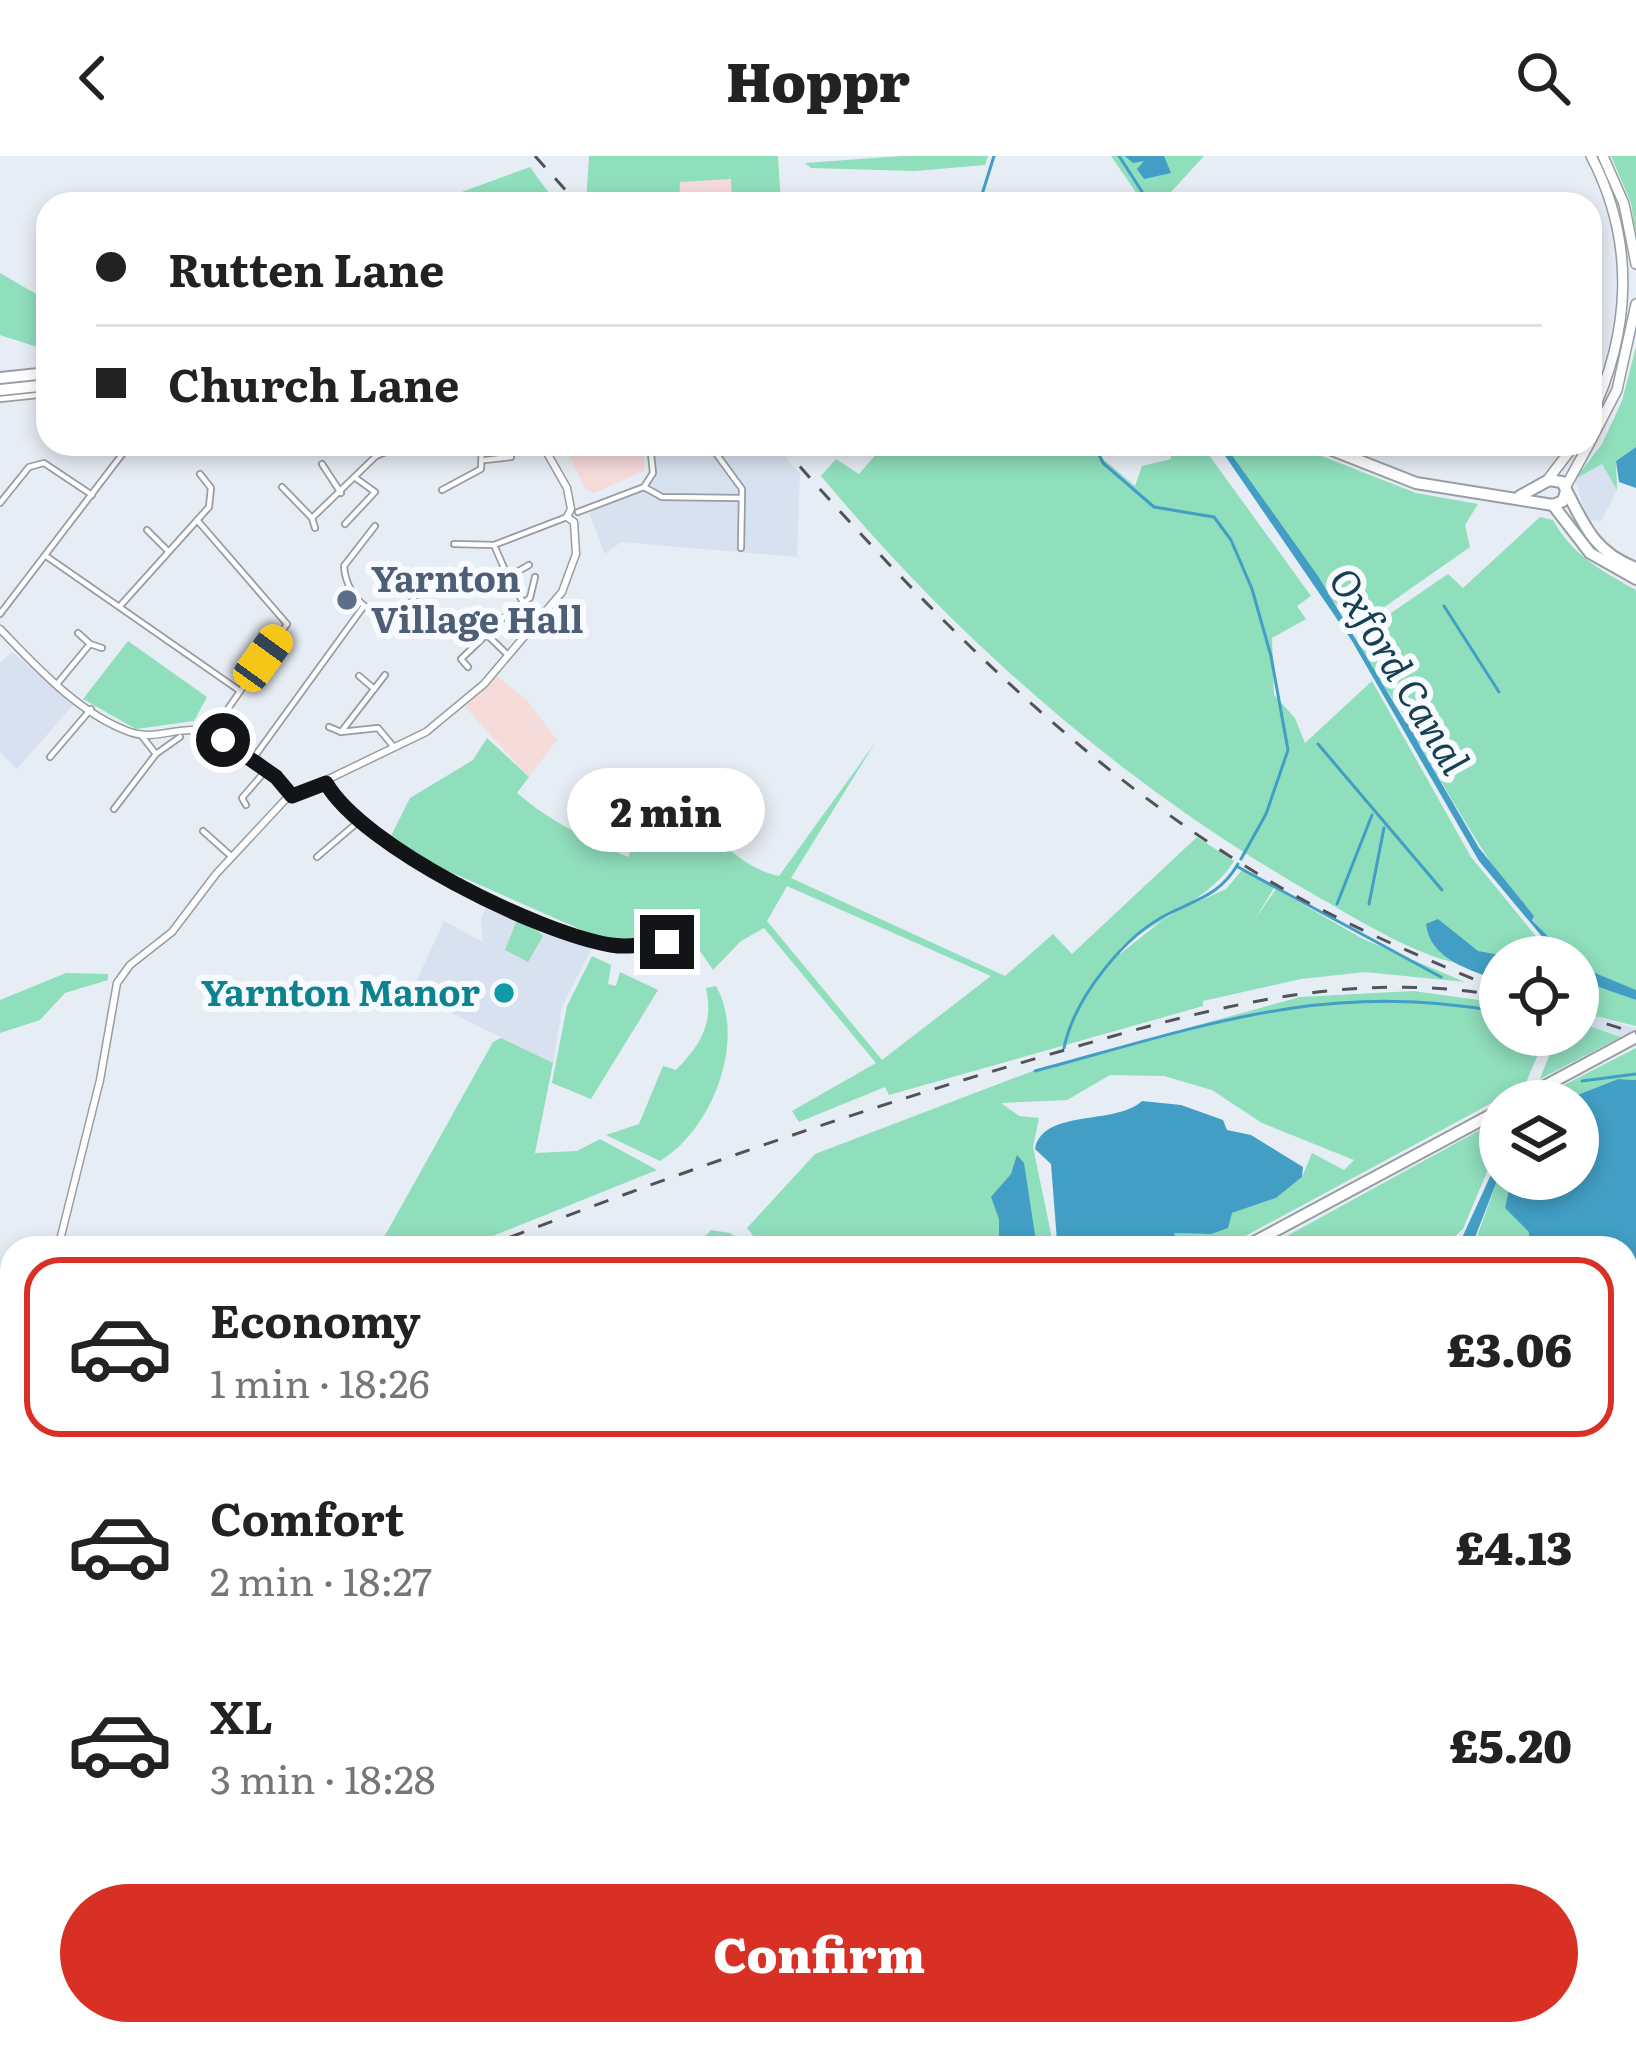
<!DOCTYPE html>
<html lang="en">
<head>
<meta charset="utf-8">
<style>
	:root { --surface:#fff; --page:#f6f6f6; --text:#222; --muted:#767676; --line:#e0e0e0; --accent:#d93025 }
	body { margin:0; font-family:Literata,serif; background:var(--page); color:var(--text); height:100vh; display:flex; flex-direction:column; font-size:45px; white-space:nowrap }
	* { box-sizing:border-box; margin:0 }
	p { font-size:39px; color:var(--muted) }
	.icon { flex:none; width:66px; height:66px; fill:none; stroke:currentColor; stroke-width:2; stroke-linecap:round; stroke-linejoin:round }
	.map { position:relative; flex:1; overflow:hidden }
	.details { position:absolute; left:0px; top:1080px; width:1638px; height:810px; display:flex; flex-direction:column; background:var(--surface); border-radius:36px 36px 0 0; box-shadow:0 6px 18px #0003 }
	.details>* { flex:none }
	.banner { position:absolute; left:36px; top:36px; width:1566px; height:264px; border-radius:36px; box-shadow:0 6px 18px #0003; display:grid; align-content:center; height:264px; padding:0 60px; background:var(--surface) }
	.controls { position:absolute; left:1479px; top:780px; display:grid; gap:24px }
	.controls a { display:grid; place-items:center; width:120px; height:120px; border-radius:50%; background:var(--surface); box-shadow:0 6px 18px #0003; font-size:60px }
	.end { position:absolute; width:54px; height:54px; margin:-27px; border:15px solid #131417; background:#fff; box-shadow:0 0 0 6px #fff }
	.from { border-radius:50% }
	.bubble { position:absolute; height:84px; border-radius:42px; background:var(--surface); box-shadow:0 6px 18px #0003; font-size:39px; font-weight:800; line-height:84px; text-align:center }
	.car { position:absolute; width:36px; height:72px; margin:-36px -18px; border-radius:15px; box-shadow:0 0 9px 3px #0007; background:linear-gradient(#f5c518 24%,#345 0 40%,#f5c518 0 76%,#345 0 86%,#f5c518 0) }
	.banner b { display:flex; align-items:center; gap:42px; height:114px; font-size:45px }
	.banner b+b { border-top:3px solid var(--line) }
	.banner i { width:30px; height:30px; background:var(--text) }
	ul { padding:21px 0 0; list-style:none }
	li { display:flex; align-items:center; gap:36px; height:180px; margin:0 24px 18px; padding:0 36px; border:6px solid transparent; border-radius:36px }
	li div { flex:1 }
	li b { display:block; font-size:45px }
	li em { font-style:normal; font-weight:800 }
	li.selected { border-color:var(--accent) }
	li>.icon { width:108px; height:108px; stroke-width:1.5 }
	.cta { display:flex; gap:24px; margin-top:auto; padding:24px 60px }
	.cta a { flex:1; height:138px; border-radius:72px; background:var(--accent); color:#fff; font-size:48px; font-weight:800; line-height:138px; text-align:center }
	header { display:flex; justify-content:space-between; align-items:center; height:156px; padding:0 60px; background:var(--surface); font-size:54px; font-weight:800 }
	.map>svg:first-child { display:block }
	.built { fill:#d7e1ef }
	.industrial { fill:#f6dbdb }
	.green { fill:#8fdebc; fill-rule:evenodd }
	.water { fill:#429ec5 }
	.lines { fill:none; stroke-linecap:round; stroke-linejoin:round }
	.stream { stroke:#429ec5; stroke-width:3 }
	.minor-casing { stroke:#989da4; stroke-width:8 }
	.tertiary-casing { stroke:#989da4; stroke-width:9 }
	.primary-casing { stroke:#989da4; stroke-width:12 }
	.trunk-casing { stroke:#989da4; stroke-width:14 }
	.minor { stroke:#fff; stroke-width:4.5 }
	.tertiary { stroke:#fff; stroke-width:6 }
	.primary { stroke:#fff; stroke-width:9 }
	.trunk { stroke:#fff; stroke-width:10 }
	.rail { stroke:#505357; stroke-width:3; stroke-dasharray:15 15; stroke-linecap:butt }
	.route { stroke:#131417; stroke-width:15 }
	.service-dot { fill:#5c6f8a; stroke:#f7fafe; stroke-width:4.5 }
	.culture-dot { fill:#0f9aa8; stroke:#f7fafe; stroke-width:4.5 }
	.labels { text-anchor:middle; stroke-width:12; stroke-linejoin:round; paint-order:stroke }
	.service-label { font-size:36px; font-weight:bold; fill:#4e5e75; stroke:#f7fafe; text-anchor:start }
	.culture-label { font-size:36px; font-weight:bold; fill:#0d838f; stroke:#f7fafe; text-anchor:end }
	.water-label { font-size:39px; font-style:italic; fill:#173f50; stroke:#f7fafe }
</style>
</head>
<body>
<header><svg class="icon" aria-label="back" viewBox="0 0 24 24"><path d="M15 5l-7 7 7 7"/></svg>Hoppr<svg class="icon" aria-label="search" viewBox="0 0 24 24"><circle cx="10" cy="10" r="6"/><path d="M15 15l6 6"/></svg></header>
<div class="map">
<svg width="1636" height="1890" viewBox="0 0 1636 1890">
	<rect width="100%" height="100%" fill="#e7edf4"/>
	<g class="built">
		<polygon points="652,288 775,288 800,318 797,401 621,386 605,398 589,357 650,330"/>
		<polygon points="1602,308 1617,334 1601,365 1588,364 1575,323"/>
		<polygon points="12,496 74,548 17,613 0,596 0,507"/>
		<polygon points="488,746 596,784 562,850 553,907 411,837 444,765 483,786 481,764"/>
		<polygon points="1578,856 1636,872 1636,885 1578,866"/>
	</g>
	<g class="industrial">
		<polygon points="731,23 732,48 679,48 679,26"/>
		<polygon points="564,288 644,288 644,315 594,337 585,333"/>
		<polygon points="496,519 527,544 557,584 529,621 465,551"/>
	</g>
	<g class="green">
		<polygon points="589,0 778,0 781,48 732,48 731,23 680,26 679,48 586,48"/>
		<polygon points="902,0 988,0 985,9 915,15 811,12 805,7"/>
		<polygon points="1111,0 1204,0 1160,48 1144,48"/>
		<polygon points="1611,0 1636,0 1636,79 1631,47"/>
		<polygon points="530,11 557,48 429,48"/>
		<polygon points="0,117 48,145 48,204 43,204 40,192 0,179"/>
		<polygon points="1636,191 1636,291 1616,305 1617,334 1602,308 1575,323 1602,288 1622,245"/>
		<path d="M885,288H1095L1103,303L1135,330L1142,310L1171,303L1170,288H1201L1311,440L1297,450L1306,463L1272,482L1274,539L1295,562L1305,587L1372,525L1471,701L1544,790L1541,801C1519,801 1476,811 1460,808C1413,798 1362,766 1320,742C1128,633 962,489 821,320L836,303L859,318Z"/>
		<polygon points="1224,288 1291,288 1416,337 1478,348 1465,369 1470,391 1353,473"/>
		<path d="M1540,361L1553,364C1572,399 1602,415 1636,434V834L1584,815L1578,801H1568C1506,744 1464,662 1417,585L1421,582L1365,504L1356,481L1448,418L1463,432Z"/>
		<polygon points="128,485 207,541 194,565 136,573 83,543"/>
		<path d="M487,582L529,621L517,637C551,666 587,683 628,701L649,656C714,661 729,710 779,720L875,587L791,722L1005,820L1053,778L1072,798L1197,681L1234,705C1213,741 1155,765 1120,792V798L1169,759L1226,733L1243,713L1274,732L1255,763L1276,733L1363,783L1465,826L1365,816L1301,823L1203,845V850L889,939L885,931L799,966L792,955L876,907L764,772L741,785L713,814L685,773L656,785L600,782L387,688L410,642L473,604ZM787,730L991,820L882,904L767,765Z"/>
		<polygon points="519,759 543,780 528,806 505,794"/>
		<polygon points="592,800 611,809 608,828 616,830 620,816 658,834 591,943 552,927 567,850"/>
		<polygon points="66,817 108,818 108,824 65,837 40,864 0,877 0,844"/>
		<polygon points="1578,822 1636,844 1636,870 1578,856"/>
		<path d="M716,830C747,884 712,974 660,1005L606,979L639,968L663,910L676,914C701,888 714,868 706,832Z"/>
		<polygon points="1413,835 1500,847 1500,879 1546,879 1525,929 1223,1092 1179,1092 1173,1077 1211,1078 1232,1057 1276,1042 1302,1021 1312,997 1344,1014 1354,1004 1262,967 1212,934 1164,920 1110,919 1067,944 1001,947 1019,960 1039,962 1033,991 1054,1092 1037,1092 1033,1073 1000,1077 999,1092 763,1092 747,1072 815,998 1038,913 1300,841"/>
		<polygon points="1578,866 1621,881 1540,923 1557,879 1578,879"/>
		<polygon points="501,882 553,907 535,997 577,995 600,983 657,1014 463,1092 378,1092 493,886"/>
		<polygon points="1636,892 1636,924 1618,923 1562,945 1533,945"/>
		<polygon points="1500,963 1500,985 1463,1073 1447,1087 1265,1092"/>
		<polygon points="1500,1017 1500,1023 1511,1023 1505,1052 1530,1076 1529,1092 1488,1092 1475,1086"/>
		<polygon points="711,1074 730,1077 750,1092 694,1092"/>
		<polygon points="1626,1157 1636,1157 1636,1659 1626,1656"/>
		<polygon points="0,1405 12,1414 12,1477 0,1486"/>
		<polygon points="0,1512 12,1523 12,1556 0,1583"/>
		<polygon points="12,1600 12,1761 0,1768 0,1688 9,1642 0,1643 0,1619"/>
		<polygon points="1626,1678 1636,1693 1636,1890 1037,1890 1041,1878 1626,1878"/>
		<polygon points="0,1834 12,1838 12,1878 156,1878 143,1890 0,1890"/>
		<polygon points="469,1878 856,1878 851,1890 468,1890"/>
		<polygon points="884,1878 945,1878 947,1890 879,1890"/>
	</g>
	<g class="water">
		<polygon points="1125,0 1164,0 1171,17 1144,23 1137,13 1144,5 1133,7"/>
		<polygon points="1217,288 1224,288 1318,420 1403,562 1420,573 1417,585 1479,692 1534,760 1532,764 1568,801 1559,801 1479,705 1352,485"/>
		<polygon points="1636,291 1636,332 1619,326 1616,305"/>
		<path d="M1438,763L1478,795L1511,801H1500V825C1471,814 1430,804 1426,768Z"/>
		<polygon points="1578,810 1636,834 1636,844 1585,826 1578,822"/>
		<polygon points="1618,923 1636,924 1636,1125 1627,1127 1626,1092 1529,1092 1529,1076 1505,1052 1511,1023 1578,1023 1578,945 1562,945"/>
		<path d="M1142,945L1181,949L1223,964L1227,974L1251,979L1303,1011L1302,1021L1276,1042L1232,1057L1228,1072L1211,1078L1174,1077L1179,1092L1065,1090L1057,1085L1051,1008L1035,993C1043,952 1115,970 1142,945Z"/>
		<polygon points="1017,999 1024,1007 1037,1092 999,1092 999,1063 991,1041 1011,1018"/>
		<polygon points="1500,999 1500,1017 1474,1084 1488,1092 1405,1092 1461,1084"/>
		<polygon points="12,1761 12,1805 0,1814 0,1768"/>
		<polygon points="241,1878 398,1878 390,1890 240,1890"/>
		<polygon points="945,1878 974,1878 999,1888 1012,1878 1041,1878 1037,1890 947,1890"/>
	</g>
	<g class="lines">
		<g class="stream">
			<polyline points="1119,0 1150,48"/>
			<polyline points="979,48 994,0"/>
			<polyline points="1094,288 1103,307 1154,351 1214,361 1231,384 1252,433 1271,500 1288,594 1266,658 1241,703"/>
			<polyline points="1444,450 1499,536"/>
			<polyline points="1318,588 1442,734"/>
			<polyline points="1238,711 1441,821"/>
			<polyline points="1337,748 1372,659"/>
			<polyline points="1369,748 1384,672"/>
			<polyline points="1537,879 1542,884"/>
			<path d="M1064,892C1074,843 1124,778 1172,756C1201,742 1221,737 1238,708"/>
			<path d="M1035,915C1199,871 1328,823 1500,856"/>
			<polyline points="1582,925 1636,918"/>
			<polyline points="1626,1166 1636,1165"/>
			<polyline points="1626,1808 1636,1806"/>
			<polyline points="1626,1860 1636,1866"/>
			<polyline points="484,1890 496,1878"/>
			<polyline points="1626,1890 1636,1881"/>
		</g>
		<defs>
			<g id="minor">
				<polyline points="0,243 48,238"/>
				<polyline points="257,288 260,293"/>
				<polyline points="366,288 376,300"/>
				<polyline points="684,288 712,292 742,333 741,392"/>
				<polyline points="485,304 511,301"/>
				<polyline points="322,308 341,337"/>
				<polyline points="282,331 312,362"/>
				<polyline points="644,331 653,317 650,288"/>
				<polyline points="442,334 481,313 482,288"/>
				<polyline points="0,347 29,311 44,307 92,339"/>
				<polyline points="578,356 644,331 662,341 739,342"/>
				<polyline points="197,364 287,468 211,577"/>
				<polyline points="345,368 375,336 357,323"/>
				<path d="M375,370L344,410C346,446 386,478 414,443"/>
				<polyline points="315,372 312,362 376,300 405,288"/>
				<polyline points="147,374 168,395"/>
				<polyline points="454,388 494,389 567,361"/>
				<polyline points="46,400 240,535"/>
				<polyline points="485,434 508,421 494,389"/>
				<polyline points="523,446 508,421 529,409"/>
				<polyline points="120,450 209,351 211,332 200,318"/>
				<polyline points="0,458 130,288"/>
				<polyline points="90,488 102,492"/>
				<polyline points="508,499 484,476 530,442 535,421"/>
				<polyline points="468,511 461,503 486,479"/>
				<polyline points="385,519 341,576 378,572 393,590"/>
				<polyline points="359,520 372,531"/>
				<polyline points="57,528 90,488 78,477"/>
				<polyline points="329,571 341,576"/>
				<polyline points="141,579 156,598 180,581"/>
				<polyline points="255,600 364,450"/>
				<polyline points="50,601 91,553"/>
				<path d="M326,627C364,692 537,776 611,789C629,793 649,788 667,786"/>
				<polyline points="246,649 242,642 267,613"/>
				<polyline points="114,653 156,598"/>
				<polyline points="203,675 232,701"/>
				<polyline points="317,701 358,666"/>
			</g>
			<g id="tertiary">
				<path d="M0,473C37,511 79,558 130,576C151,584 173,573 194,574C226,574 275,614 292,640"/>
				<polyline points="58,1092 100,924 117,827 130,809 172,776 216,718 285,644 426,576 484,528 562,436 576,398 574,366 567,361 571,353 567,332 542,288"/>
				<polyline points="0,1306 12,1279"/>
			</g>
			<g id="primary">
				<polyline points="1603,0 1624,48 1636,108"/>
				<path d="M1590,262C1631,176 1636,86 1591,0"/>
				<polyline points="1590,286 1617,234 1636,148"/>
				<polyline points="1546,326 1575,288"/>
				<polyline points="1566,330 1589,288"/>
			</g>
			<g id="trunk">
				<polyline points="0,222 48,217"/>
				<polyline points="0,234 48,229"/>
				<polyline points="1317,288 1416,327 1553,349 1563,345 1566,335"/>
				<path d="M1520,340L1549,324L1562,326C1583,365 1591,395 1636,412"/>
				<polyline points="1553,349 1590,397 1636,423"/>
				<polyline points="1517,945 1636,881"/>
				<polyline points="1243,1092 1500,954"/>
				<polyline points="445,1890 455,1878"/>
			</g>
		</defs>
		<use href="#minor" class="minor-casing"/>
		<use href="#tertiary" class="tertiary-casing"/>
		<use href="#primary" class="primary-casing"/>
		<use href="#trunk" class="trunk-casing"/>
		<use href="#minor" class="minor"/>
		<use href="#tertiary" class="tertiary"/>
		<use href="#primary" class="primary"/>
		<use href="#trunk" class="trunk"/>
		<g class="rail">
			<polyline points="535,0 578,48"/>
			<path d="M780,288C930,459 1086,619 1285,734C1349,770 1416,799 1483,827"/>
			<polyline points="1578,859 1636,877"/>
			<path d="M482,1092C659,1024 836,961 1017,908C1175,862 1334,810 1500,840"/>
			<polyline points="0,1273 12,1269"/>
		</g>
	</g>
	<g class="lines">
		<path class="route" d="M223,584L276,621L292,640L326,627C363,691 538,777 611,789C629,792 649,788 667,786"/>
	</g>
	<circle class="service-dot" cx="347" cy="444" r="12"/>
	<circle class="culture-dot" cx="504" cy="837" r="12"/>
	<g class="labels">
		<g class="service-label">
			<text x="371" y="436">Yarnton<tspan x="371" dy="41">Village Hall</tspan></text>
		</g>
		<g class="culture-label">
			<text x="480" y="850">Yarnton Manor</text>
		</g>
		<g class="water-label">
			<text transform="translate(1399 515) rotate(59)" y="14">Oxford Canal</text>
		</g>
	</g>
</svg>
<div class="controls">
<a><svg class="icon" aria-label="locate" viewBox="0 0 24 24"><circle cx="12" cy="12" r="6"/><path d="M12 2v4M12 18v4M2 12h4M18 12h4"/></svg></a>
<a><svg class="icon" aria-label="layers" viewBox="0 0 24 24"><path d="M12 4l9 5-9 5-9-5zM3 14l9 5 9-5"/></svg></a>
</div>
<i class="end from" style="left:223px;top:584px"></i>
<i class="end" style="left:667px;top:786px"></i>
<div class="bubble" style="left:567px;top:612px;width:198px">2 min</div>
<i class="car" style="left:263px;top:502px;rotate:36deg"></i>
<div class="banner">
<b><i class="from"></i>Rutten Lane</b>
<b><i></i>Church Lane</b>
</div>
<section class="details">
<ul>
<li class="selected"><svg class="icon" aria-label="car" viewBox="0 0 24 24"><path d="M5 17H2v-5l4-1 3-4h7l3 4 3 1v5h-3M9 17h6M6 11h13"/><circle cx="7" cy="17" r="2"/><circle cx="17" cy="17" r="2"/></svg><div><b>Economy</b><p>1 min · 18:26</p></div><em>£3.06</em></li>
<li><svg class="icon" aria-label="car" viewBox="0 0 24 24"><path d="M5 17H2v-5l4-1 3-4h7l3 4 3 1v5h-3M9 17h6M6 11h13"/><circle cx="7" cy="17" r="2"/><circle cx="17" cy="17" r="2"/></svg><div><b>Comfort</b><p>2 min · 18:27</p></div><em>£4.13</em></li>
<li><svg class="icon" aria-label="car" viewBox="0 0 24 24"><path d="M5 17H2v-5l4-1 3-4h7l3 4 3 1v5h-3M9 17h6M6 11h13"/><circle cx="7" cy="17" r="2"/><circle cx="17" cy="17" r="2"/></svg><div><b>XL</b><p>3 min · 18:28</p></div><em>£5.20</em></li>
</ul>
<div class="cta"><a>Confirm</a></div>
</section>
</div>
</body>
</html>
